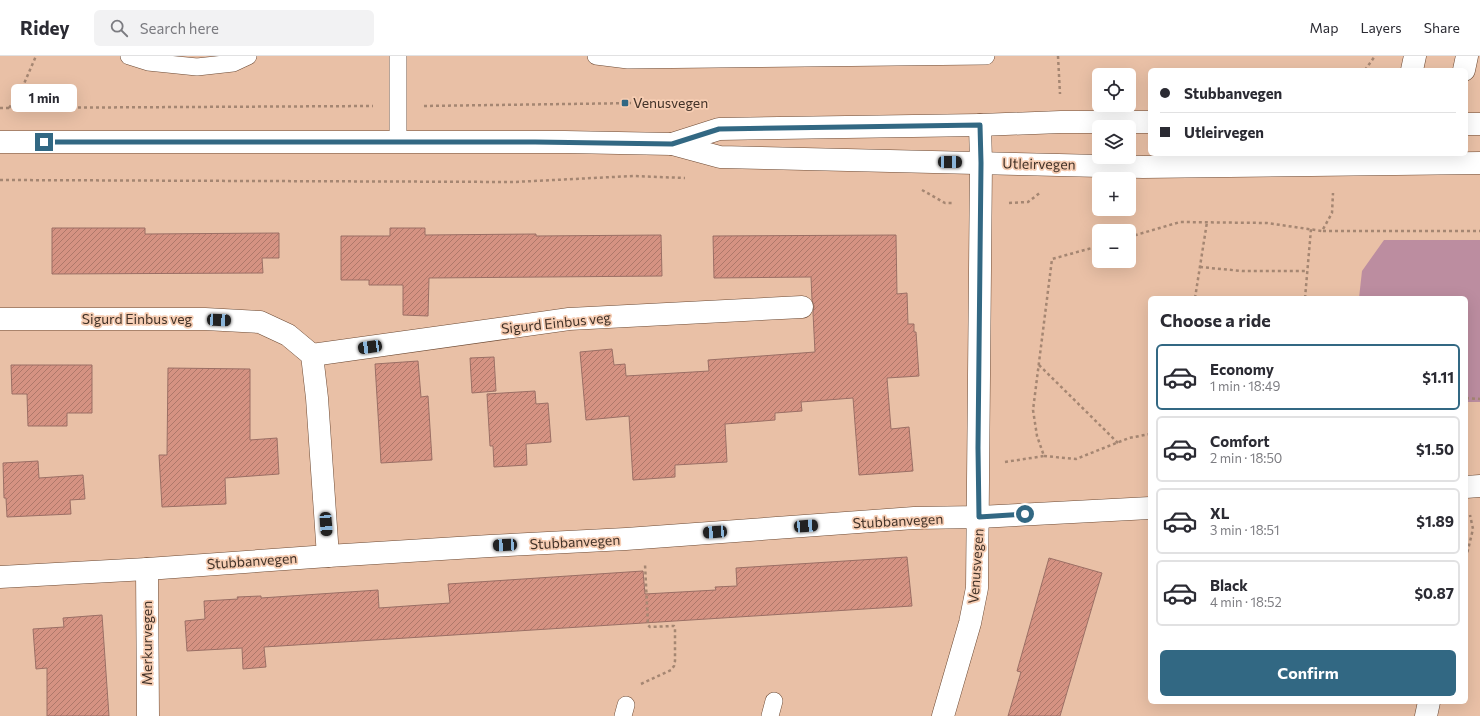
<!DOCTYPE html>
<html lang="en">
<head>
<meta charset="utf-8">
<style>
	:root { --surface:#fff; --page:#f2f2f3; --text:#2b2b33; --muted:#7c7c81; --line:#e1e1e2; --accent:#326883 }
	body { margin:0; font-family:Commissioner,sans-serif; background:var(--page); color:var(--text); height:100vh; display:flex; flex-direction:column; font-size:15px; white-space:nowrap }
	* { box-sizing:border-box; margin:0 }
	p { font-size:13px; color:var(--muted) }
	.icon { flex:none; width:22px; height:22px; fill:none; stroke:currentColor; stroke-width:2; stroke-linecap:round; stroke-linejoin:round }
	.map { position:relative; flex:1; overflow:hidden }
	.side { position:absolute; left:1148px; top:240px; width:320px; height:408px; display:flex; flex-direction:column; background:var(--surface); border-radius:6px; box-shadow:0 4px 16px #0002 }
	.side>* { flex:none }
	.banner { position:absolute; left:1148px; top:12px; width:320px; height:88px; border-radius:6px; box-shadow:0 4px 16px #0002; display:grid; align-content:center; height:88px; padding:0 12px; background:var(--surface) }
	.fabs { position:absolute; left:1092px; top:12px; display:grid; gap:8px }
	.fabs a { display:grid; place-items:center; width:44px; height:44px; border-radius:6px; background:var(--surface); box-shadow:0 4px 16px #0002; font-size:20px }
	.end { position:absolute; width:18px; height:18px; margin:-9px; border:5px solid #326883; background:#fff; box-shadow:0 0 0 2px #fff }
	.from { border-radius:50% }
	.bubble { position:absolute; height:28px; border-radius:6px; background:var(--surface); box-shadow:0 4px 16px #0002; font-size:13px; font-weight:700; line-height:28px; text-align:center }
	.car { position:absolute; width:12px; height:24px; margin:-12px -6px; border-radius:5px; box-shadow:0 0 3px 1px #0007; background:linear-gradient(#222 24%,#8ab4d8 0 40%,#222 0 76%,#8ab4d8 0 86%,#222 0) }
	.banner b { display:flex; align-items:center; gap:14px; height:38px; font-size:15px }
	.banner b+b { border-top:1px solid var(--line) }
	.banner i { width:10px; height:10px; background:var(--text) }
	ul { padding:0; list-style:none }
	li { display:flex; align-items:center; gap:12px; height:66px; margin:0 8px 6px; padding:0 4px; border:2px solid var(--line); border-radius:6px }
	li div { flex:1 }
	li b { display:block; font-size:15px }
	li em { font-style:normal; font-weight:700 }
	li.active { border-color:var(--accent) }
	li>.icon { width:36px; height:36px; stroke-width:1.5 }
	h2 { padding:0 12px; font-size:18px; line-height:48px }
	.button { display:flex; gap:8px; margin-top:auto; padding:8px 12px }
	.button a { flex:1; height:46px; border-radius:6px; background:var(--accent); color:#fff; font-size:16px; font-weight:700; line-height:46px; text-align:center }
	header { display:flex; align-items:center; gap:24px; box-sizing:border-box; height:56px; padding:0 20px; background:var(--surface); border-bottom:1px solid var(--line) }
	header strong { font-size:19px }
	nav { display:flex; gap:22px; margin-inline-start:auto; font-size:14px }
	.search { width:280px; height:36px; background:var(--page); display:flex; align-items:center; gap:10px; box-sizing:border-box; padding:0 14px; border-radius:6px; color:var(--muted); font-size:15px }
	.map>svg:first-child { display:block }
	.grass { fill:#bc8da0 }
	.building { fill:url(#building-hatch); stroke:#9b6f65 }
	.lines { fill:none; stroke-linecap:round; stroke-linejoin:round }
	.service-casing { stroke:#6c4933; stroke-width:18 }
	.minor-casing { stroke:#6c4933; stroke-width:23 }
	.tertiary-casing { stroke:#6c4933; stroke-width:23 }
	.secondary-casing { stroke:#6c4933; stroke-width:23 }
	.path { stroke:#a58672; stroke-width:2.5; stroke-dasharray:3 3; stroke-linecap:butt }
	.service { stroke:#fff; stroke-width:17 }
	.minor { stroke:#fff; stroke-width:22 }
	.tertiary { stroke:#fff; stroke-width:22 }
	.secondary { stroke:#fff; stroke-width:22 }
	.route { stroke:#326883; stroke-width:5 }
	.poi-dot { fill:#326883; stroke:#f6cdb3; stroke-width:1.5 }
	.labels { text-anchor:middle; stroke-width:3.5; stroke-linejoin:round; paint-order:stroke }
	.poi-label { font-size:14px; fill:#423228; stroke:#f6cdb3; text-anchor:start }
	.street-label { font-size:14px; fill:#423228; stroke:#f6cdb3 }
</style>
</head>
<body>
<header>
<strong>Ridey</strong>
<div class="search"><svg class="icon" aria-label="search" viewBox="0 0 24 24"><circle cx="10" cy="10" r="6"/><path d="M15 15l6 6"/></svg>Search here</div>
<nav><a>Map</a><a>Layers</a><a>Share</a></nav>
</header>
<div class="map">
<svg width="1480" height="660" viewBox="0 0 1480 660">
	<defs>
		<pattern id="building-hatch" width="6" height="6" patternUnits="userSpaceOnUse"><rect width="6" height="6" fill="#d59282"/><path d="M-1 1l2-2M0 6l6-6M5 7l2-2" fill="none" stroke="#ae786a"/></pattern>
	</defs>
	<rect width="100%" height="100%" fill="#e9c0a6"/>
	<polygon class="grass" points="1384,184 1480,184 1480,346 1466,346 1466,242 1359,242 1362,215"/>
	<g class="building">
		<polygon points="52,172 145,172 145,178 279,177 279,202 262,202 263,217 52,218"/>
		<polygon points="390,172 425,172 425,179 536,178 536,180 661,179 662,220 429,222 428,260 403,259 403,229 369,229 369,224 341,224 341,180 390,180"/>
		<polygon points="896,179 897,238 907,237 908,268 914,268 914,276 916,276 919,320 887,322 891,373 909,371 913,415 859,419 853,342 801,346 802,355 775,357 775,364 725,368 727,406 675,409 675,421 633,424 629,360 586,364 580,296 612,293 614,309 625,308 626,320 709,315 708,304 815,296 813,257 814,250 812,244 811,221 714,222 713,180"/>
		<polygon points="494,301 496,335 472,337 470,302"/>
		<polygon points="418,305 421,341 428,340 432,404 381,407 375,308"/>
		<polygon points="11,309 92,309 92,357 67,357 67,370 28,370 27,338 12,338"/>
		<polygon points="168,312 250,313 250,384 277,382 279,418 225,422 226,448 162,451 159,399 167,399"/>
		<polygon points="535,335 536,348 548,347 551,386 526,388 527,409 494,411 493,390 490,390 487,338"/>
		<polygon points="38,405 39,422 83,419 85,443 70,444 71,458 7,461 6,442 4,442 3,407"/>
		<polygon points="907,501 912,550 264,591 266,611 243,613 242,592 187,595 185,565 205,563 204,545 238,543 237,541 261,540 261,542 378,534 379,552 450,547 448,528 643,515 645,538 716,534 715,531 737,530 736,512"/>
		<polygon points="1049,502 1102,517 1060,660 1008,660 1021,616 1017,615"/>
		<polygon points="102,559 109,660 47,660 47,612 36,613 33,573 64,571 63,562"/>
	</g>
	<g class="lines">
		<defs>
			<g id="service">
				<polyline points="129,0 148,6 197,11 233,7 248,0"/>
				<polyline points="596,0 628,4 986,0"/>
				<polyline points="398,86 398,0"/>
				<polyline points="623,660 626,649"/>
				<polyline points="770,660 774,645"/>
			</g>
			<g id="minor">
				<polyline points="0,263 205,263 260,266 288,279 312,299 317,342 328,500"/>
				<polyline points="312,299 569,263 802,251"/>
				<polyline points="1466,431 1480,430"/>
				<polyline points="147,513 148,660"/>
				<polyline points="0,521 147,513 328,500 490,490 626,483 914,462 979,461 1150,452"/>
				<polyline points="1426,660 1429,646"/>
			</g>
			<polyline id="tertiary" points="943,660 970,567 977,532 981,107 980,69"/>
			<g id="secondary">
				<polyline points="1412,14 1415,0"/>
				<polyline points="1464,14 1467,0"/>
				<polyline points="1466,68 1480,68"/>
				<polyline points="0,86 565,86 672,88 720,101 1143,111 1480,107"/>
				<polyline points="672,88 719,73 980,69 1061,66 1150,66"/>
			</g>
		</defs>
		<use href="#service" class="service-casing"/>
		<use href="#minor" class="minor-casing"/>
		<use href="#tertiary" class="tertiary-casing"/>
		<use href="#secondary" class="secondary-casing"/>
		<g class="path">
			<polyline points="1058,0 1060,38"/>
			<polyline points="1365,14 1375,0"/>
			<polyline points="424,50 709,46"/>
			<polyline points="0,52 373,50"/>
			<polyline points="9,52 20,37 36,0"/>
			<polyline points="0,124 514,126 633,120 685,122"/>
			<polyline points="922,134 945,147 954,147"/>
			<polyline points="1009,147 1028,146 1041,136"/>
			<polyline points="1323,175 1480,175"/>
			<polyline points="1129,181 1180,166 1267,167 1322,175 1332,157 1333,137"/>
			<polyline points="1200,211 1242,215 1307,215"/>
			<polyline points="1195,242 1207,166"/>
			<polyline points="1305,242 1311,173"/>
			<polyline points="1039,309 1118,387"/>
			<polyline points="1466,342 1480,343"/>
			<polyline points="1044,400 1076,403 1129,382 1150,378"/>
			<polyline points="1005,406 1044,400 1037,380 1033,354 1052,203 1099,190"/>
			<polyline points="1466,502 1473,473 1470,459"/>
			<polyline points="641,628 671,614 674,610 675,605 675,571 674,570 650,571 648,569 645,508"/>
		</g>
		<use href="#service" class="service"/>
		<use href="#minor" class="minor"/>
		<use href="#tertiary" class="tertiary"/>
		<use href="#secondary" class="secondary"/>
	</g>
	<g class="lines">
		<polyline class="route" points="44,86 535,86 672,88 719,73 980,69 981,107 978,392 979,461 1025,458"/>
	</g>
	<rect class="poi-dot" x="621" y="43" width="8" height="8" rx="2"/>
	<g class="labels">
		<g class="poi-label">
			<text x="633" y="52">Venusvegen</text>
		</g>
		<g class="street-label">
			<text transform="translate(1039 108) rotate(1)" y="5">Utleirvegen</text>
			<text x="137" y="268">Sigurd Einbus veg</text>
			<text transform="translate(556 267) rotate(-6)" y="5">Sigurd Einbus veg</text>
			<text transform="translate(898 465) rotate(-3)" y="5">Stubbanvegen</text>
			<text transform="translate(575 486) rotate(-3)" y="5">Stubbanvegen</text>
			<text transform="translate(252 505) rotate(-4)" y="5">Stubbanvegen</text>
			<text transform="translate(976 510) rotate(-86)" y="5">Venusvegen</text>
			<text transform="translate(147 587) rotate(-90)" y="5">Merkurvegen</text>
		</g>
	</g>
</svg>
<div class="fabs">
<a><svg class="icon" aria-label="locate" viewBox="0 0 24 24"><circle cx="12" cy="12" r="6"/><path d="M12 2v4M12 18v4M2 12h4M18 12h4"/></svg></a>
<a><svg class="icon" aria-label="layers" viewBox="0 0 24 24"><path d="M12 4l9 5-9 5-9-5zM3 14l9 5 9-5"/></svg></a>
<a>+</a>
<a>−</a>
</div>
<i class="end from" style="left:1025px;top:458px"></i>
<i class="end" style="left:44px;top:86px"></i>
<div class="bubble" style="left:11px;top:28px;width:66px">1 min</div>
<i class="car" style="left:950px;top:106px;rotate:91deg"></i>
<i class="car" style="left:219px;top:264px;rotate:93deg"></i>
<i class="car" style="left:370px;top:291px;rotate:262deg"></i>
<i class="car" style="left:326px;top:468px;rotate:176deg"></i>
<i class="car" style="left:806px;top:470px;rotate:86deg"></i>
<i class="car" style="left:715px;top:476px;rotate:266deg"></i>
<i class="car" style="left:505px;top:489px;rotate:267deg"></i>
<div class="banner">
<b><i class="from"></i>Stubbanvegen</b>
<b><i></i>Utleirvegen</b>
</div>
<section class="side">
<h2>Choose a ride</h2>
<ul>
<li class="active"><svg class="icon" aria-label="car" viewBox="0 0 24 24"><path d="M5 17H2v-5l4-1 3-4h7l3 4 3 1v5h-3M9 17h6M6 11h13"/><circle cx="7" cy="17" r="2"/><circle cx="17" cy="17" r="2"/></svg><div><b>Economy</b><p>1 min · 18:49</p></div><em>$1.11</em></li>
<li><svg class="icon" aria-label="car" viewBox="0 0 24 24"><path d="M5 17H2v-5l4-1 3-4h7l3 4 3 1v5h-3M9 17h6M6 11h13"/><circle cx="7" cy="17" r="2"/><circle cx="17" cy="17" r="2"/></svg><div><b>Comfort</b><p>2 min · 18:50</p></div><em>$1.50</em></li>
<li><svg class="icon" aria-label="car" viewBox="0 0 24 24"><path d="M5 17H2v-5l4-1 3-4h7l3 4 3 1v5h-3M9 17h6M6 11h13"/><circle cx="7" cy="17" r="2"/><circle cx="17" cy="17" r="2"/></svg><div><b>XL</b><p>3 min · 18:51</p></div><em>$1.89</em></li>
<li><svg class="icon" aria-label="car" viewBox="0 0 24 24"><path d="M5 17H2v-5l4-1 3-4h7l3 4 3 1v5h-3M9 17h6M6 11h13"/><circle cx="7" cy="17" r="2"/><circle cx="17" cy="17" r="2"/></svg><div><b>Black</b><p>4 min · 18:52</p></div><em>$0.87</em></li>
</ul>
<div class="button"><a>Confirm</a></div>
</section>
</div>
</body>
</html>
